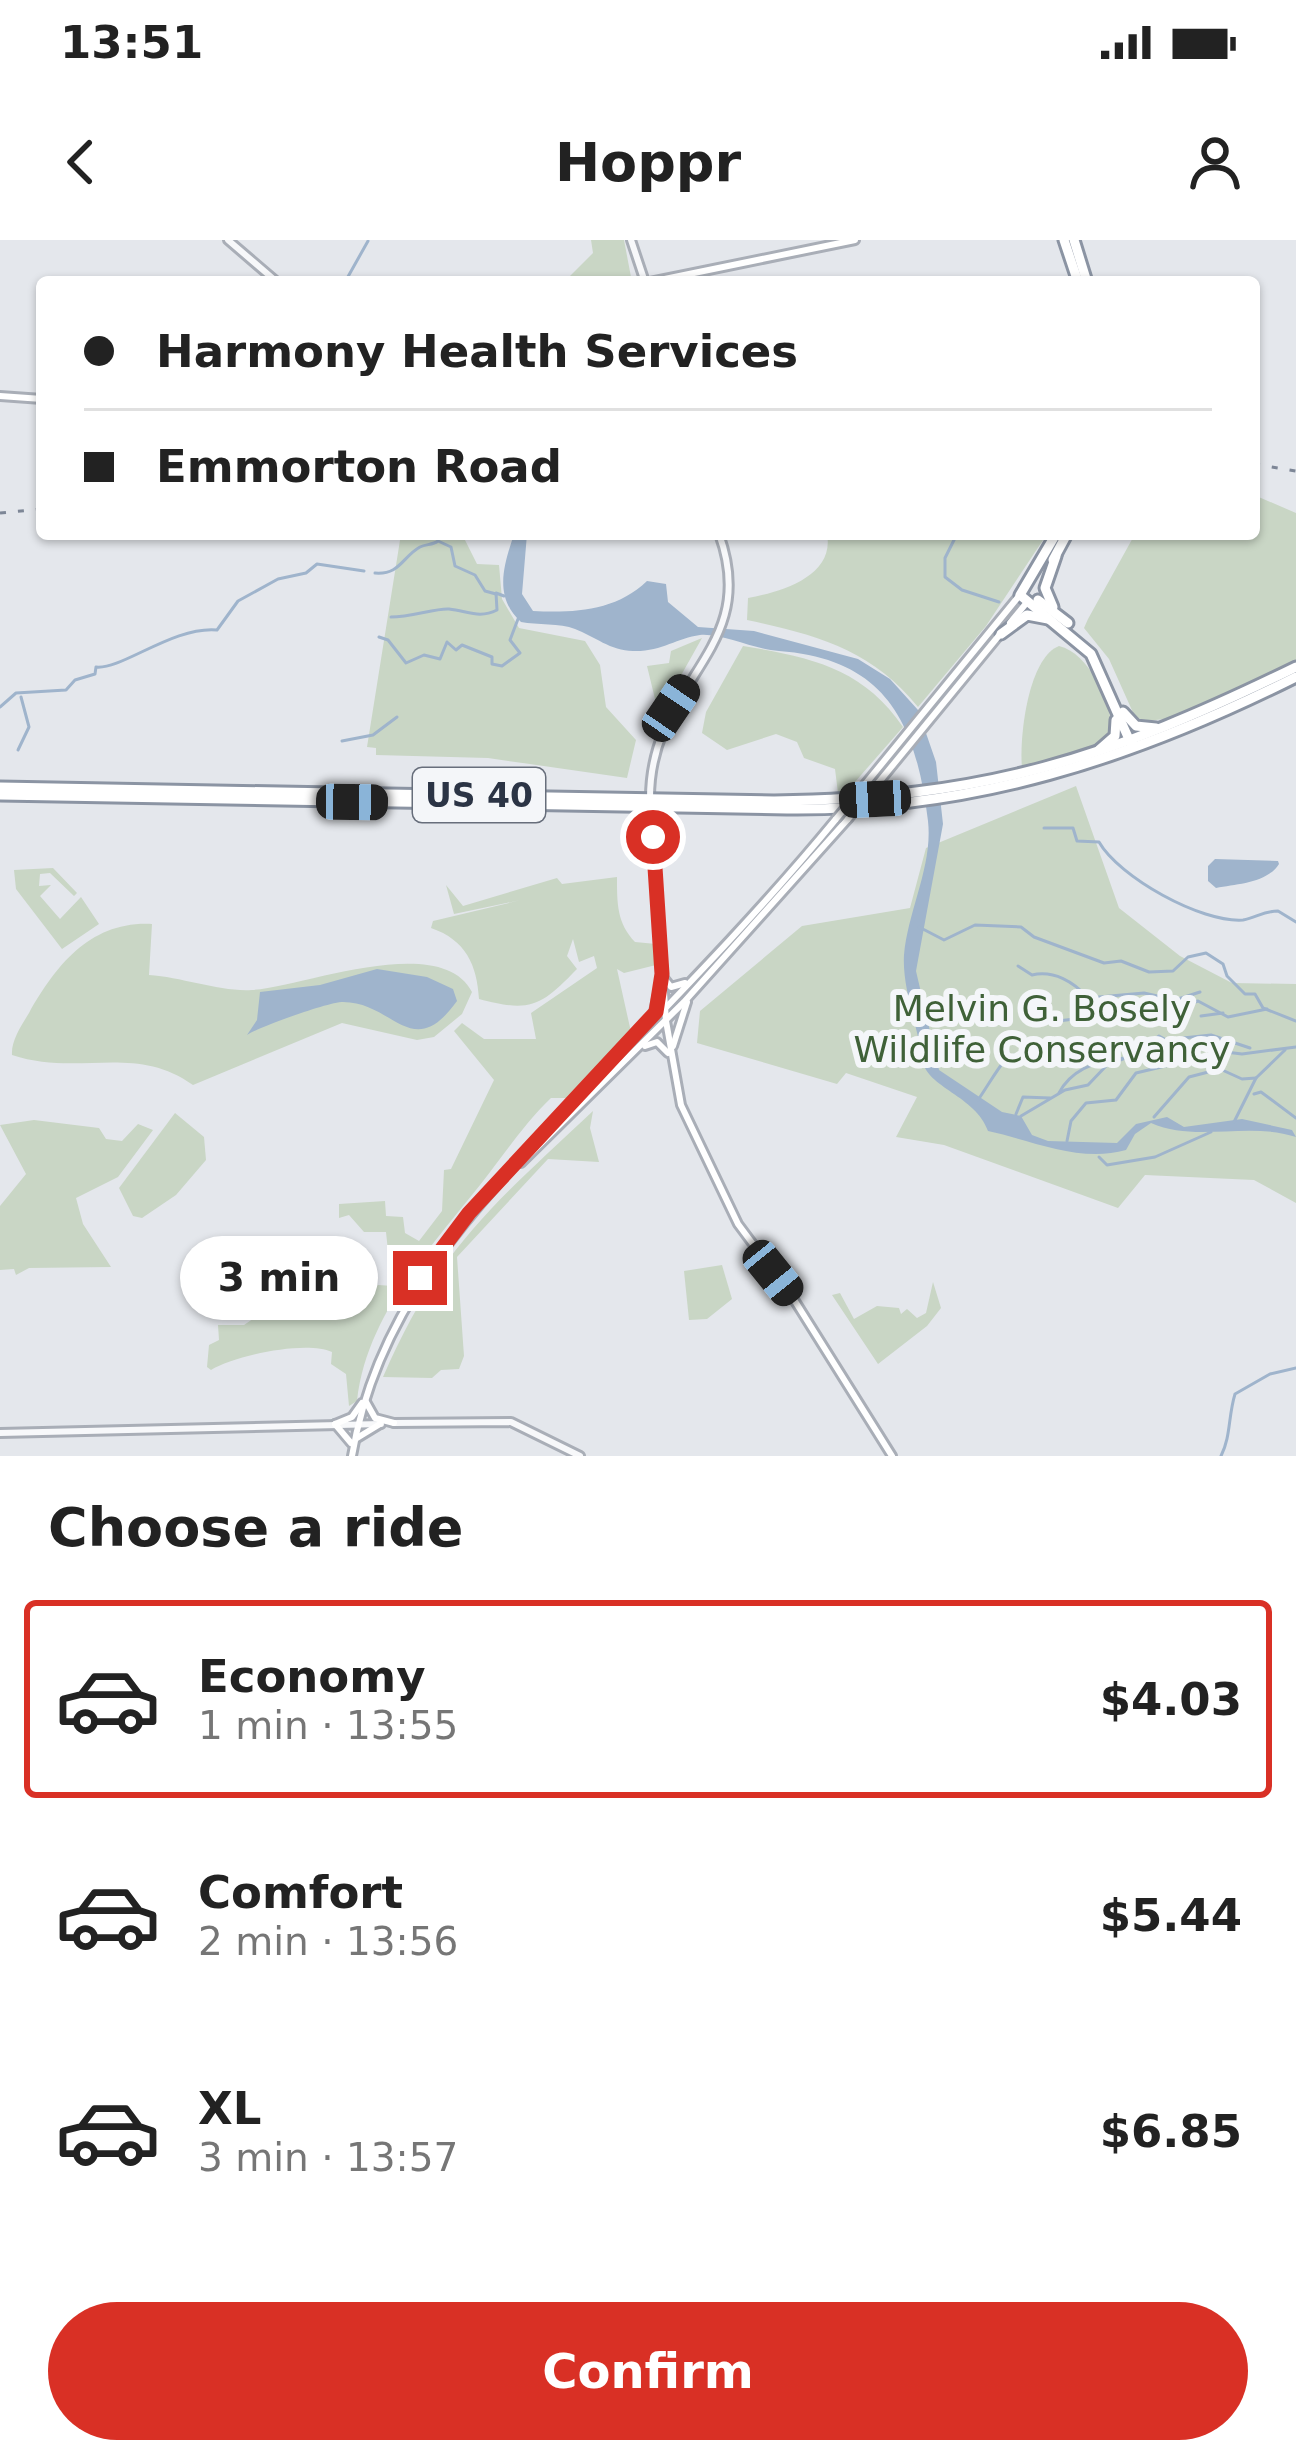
<!DOCTYPE html>
<html lang="en">
<head>
<meta charset="utf-8">
<style>
	:root { --surface:#fff; --page:#f6f6f6; --text:#222; --muted:#767676; --line:#e0e0e0; --accent:#d93025 }
	body { margin:0; font-family:"DejaVu Sans",sans-serif; background:var(--page); color:var(--text); height:100vh; display:flex; flex-direction:column; font-size:45px; white-space:nowrap }
	* { box-sizing:border-box; margin:0 }
	p { font-size:39px; color:var(--muted) }
	.icon { flex:none; width:66px; height:66px; fill:none; stroke:currentColor; stroke-width:2; stroke-linecap:round; stroke-linejoin:round }
	.map { position:relative; height:1216px; overflow:hidden }
	.sheet { display:flex; flex-direction:column; background:var(--surface); flex:1 }
	.sheet>* { flex:none }
	.guide { position:absolute; left:36px; top:36px; width:1224px; height:264px; border-radius:12px; box-shadow:0 3px 9px #0004; display:grid; align-content:center; height:264px; padding:0 48px; background:var(--surface) }
	.end { position:absolute; width:54px; height:54px; margin:-27px; border:15px solid #d93025; background:#fff; box-shadow:0 0 0 6px #fff }
	.from { border-radius:50% }
	.bubble { position:absolute; height:84px; border-radius:42px; background:var(--surface); box-shadow:0 3px 9px #0004; font-size:39px; font-weight:700; line-height:84px; text-align:center }
	.car { position:absolute; width:36px; height:72px; margin:-36px -18px; border-radius:15px; box-shadow:0 0 9px 3px #0007; background:linear-gradient(#222 24%,#8ab4d8 0 40%,#222 0 76%,#8ab4d8 0 86%,#222 0) }
	.guide b { display:flex; align-items:center; gap:42px; height:114px; font-size:45px }
	.guide b+b { border-top:3px solid var(--line) }
	.guide i { width:30px; height:30px; background:var(--text) }
	ul { padding:0; list-style:none }
	li { display:flex; align-items:center; gap:36px; height:198px; margin:0 24px 18px; padding:0 24px; border:6px solid transparent; border-radius:12px }
	li div { flex:1 }
	li b { display:block; font-size:45px }
	li em { font-style:normal; font-weight:700 }
	li.active { border-color:var(--accent) }
	li>.icon { width:108px; height:108px; stroke-width:1.5 }
	h2 { padding:0 48px; font-size:54px; line-height:144px }
	.cta { display:flex; gap:24px; margin-top:auto; padding:24px 48px }
	.cta a { flex:1; height:138px; border-radius:72px; background:var(--accent); color:#fff; font-size:48px; font-weight:700; line-height:138px; text-align:center }
	.status { display:flex; justify-content:space-between; align-items:center; height:84px; padding:0 60px; background:var(--surface); direction:ltr }
	.status svg { height:33px; fill:currentColor }
	header { display:flex; justify-content:space-between; align-items:center; height:156px; padding:0 48px; background:var(--surface); font-size:54px; font-weight:700 }
	.map>svg:first-child { display:block }
	.green { fill:#c9d6c5 }
	.water { fill:#9fb4cc }
	.lines { fill:none; stroke-linecap:round; stroke-linejoin:round }
	.stream { stroke:#9fb4cc; stroke-width:3 }
	.tertiary-casing { stroke:#a9aeb7; stroke-width:12 }
	.secondary-casing { stroke:#a9aeb7; stroke-width:12 }
	.trunk-casing { stroke:#8b94a3; stroke-width:15 }
	.tertiary { stroke:#f7f8fa; stroke-width:6 }
	.secondary { stroke:#fff; stroke-width:6 }
	.trunk { stroke:#fff; stroke-width:9 }
	.rail { stroke:#7d8696; stroke-width:3; stroke-dasharray:6 12; stroke-linecap:butt }
	.secondary-bridge-casing { stroke:#a9aeb7; stroke-width:12; stroke-linecap:butt }
	.secondary-bridge { stroke:#fff; stroke-width:6 }
	.route { stroke:#d93025; stroke-width:15 }
	.labels { text-anchor:middle; stroke-width:12; stroke-linejoin:round; paint-order:stroke }
	.shield { fill:#f4f6f9; stroke:#676e7b; stroke-width:3 }
	.shield-label { font-size:33px; font-weight:bold; fill:#2b3445 }
	.park-label { font-size:36px; fill:#3f6138; stroke:#f4f6f9 }
</style>
</head>
<body>
<div class="status"><b>13:51</b><svg viewBox="0 0 49 12"><path d="M0 12V9h3v3zM5 12V6h3v6zM10 12V3h3v9zM15 12V0h3v12zM26 1h20v11H26zM47 4h2v5h-2z"/></svg></div>
<header><svg class="icon" aria-label="back" viewBox="0 0 24 24"><path d="M15 5l-7 7 7 7"/></svg>Hoppr<svg class="icon" aria-label="person" viewBox="0 0 24 24"><circle cx="12" cy="8" r="4"/><path d="M4 21q1-7 8-7t8 7"/></svg></header>
<div class="map">
<svg width="1296" height="1216" viewBox="0 0 1296 1216">
	<rect width="100%" height="100%" fill="#e4e7ec"/>
	<g class="green">
		<polygon points="591,0 624,0 631,37 553,42 567,39 593,13"/>
		<path d="M1254,255L1296,273V422C1259,439 1172,494 1135,477L1109,419L1084,388L1088,379L1135,294H1254Z"/>
		<polygon points="401,294 462,294 477,324 499,325 502,359 519,388 585,401 600,425 606,467 636,500 627,538 488,518 376,515 376,508 367,507"/>
		<path d="M827,294H1047L986,386L918,467C872,410 817,395 747,380L748,358C781,352 835,336 827,294Z"/>
		<polygon points="702,398 665,464 656,463 647,426 669,423 671,411"/>
		<path d="M743,406C810,417 863,428 903,487L848,550L838,553L835,529L804,518L797,502L776,494L727,510L702,493L706,472Z"/>
		<path d="M1059,406C1089,413 1110,461 1112,489L1095,507L1022,528C1019,498 1028,418 1059,406Z"/>
		<polygon points="1076,546 1119,668 1180,716 1232,743 1296,744 1296,963 1254,940 1145,935 1118,968 944,905 896,897 917,857 846,833 837,844 697,803 700,771 802,686 910,668 926,608"/>
		<polygon points="53,628 77,653 74,656 50,633 40,634 39,646 51,645 40,656 60,679 81,657 99,684 62,709 16,649 14,630"/>
		<path d="M617,637C617,664 617,683 635,702L656,704V725L624,733L617,729L631,792L567,858H551C523,885 504,915 480,945C429,1009 366,1077 357,1161L349,1166L346,1134L331,1124L332,1112C305,1100 234,1116 211,1130L207,1127L209,1105L219,1100L218,1085H244L305,1043L349,1057L378,1045L394,1046L397,1038L390,1030L386,992H364L349,975L339,978V964L385,961L386,976L403,977L405,993L419,1001L442,971L444,930L451,929L494,840L454,791L462,783L484,799H536L531,773L597,728L594,716L579,722L573,699L567,716L577,729C541,766 531,773 479,759C477,725 466,700 431,688L433,681L521,660L454,674L446,645L463,666L557,638L562,644Z"/>
		<path d="M152,684L149,735C182,737 220,752 252,750C301,747 441,691 472,752L462,774L434,797L417,800L342,783L193,845C135,803 78,837 12,815C11,801 21,786 29,773C57,724 91,681 152,684Z"/>
		<path d="M593,871L590,888L599,922L548,919L457,1017L464,1116L459,1129L441,1130L432,1138L383,1137C439,1008 493,965 593,871Z"/>
		<polygon points="175,873 204,897 206,920 176,955 142,978 133,976 119,948"/>
		<polygon points="34,880 99,888 106,899 122,901 138,884 153,890 118,937 76,958 83,984 111,1027 29,1028 16,1035 14,1029 0,1030 0,966 26,934 0,885"/>
		<polygon points="722,1025 732,1059 707,1079 689,1080 684,1031"/>
		<polygon points="933,1042 941,1068 927,1086 878,1124 832,1055 840,1053 854,1079 877,1066 899,1068 901,1074 907,1069 917,1078 926,1073"/>
	</g>
	<g class="water">
		<path d="M514,294H527L522,354L533,371C574,373 616,371 647,341L666,344L668,362L698,387L754,391L858,419L890,439L918,470L936,522L943,584L916,731L939,830L1002,872L1021,876L1032,895L1048,901L1117,903L1136,884L1167,877L1184,887L1242,879L1292,890L1296,897C1247,881 1196,903 1151,883L1135,894L1126,910C1080,923 1034,901 988,891C976,856 926,847 923,821C918,788 902,748 904,715C908,670 933,626 928,581C916,484 887,419 779,411C755,410 722,393 700,395C677,398 661,412 633,411C611,411 594,396 575,389C560,383 537,385 521,382C493,356 504,325 514,294Z"/>
		<path d="M1215,619L1278,621L1279,624C1267,643 1238,644 1216,648L1208,641V626Z"/>
		<path d="M377,729L427,737L453,749L457,761C412,824 394,762 343,762C328,762 259,787 247,795L257,780L260,752L320,745Z"/>
	</g>
	<g class="lines">
		<g class="stream">
			<polyline points="345,42 368,1"/>
			<polyline points="957,294 945,318 945,337 962,350 999,362"/>
			<path d="M375,333C400,335 402,317 420,307C426,304 433,305 438,301L451,307L455,326L475,335L485,351L496,354"/>
			<path d="M391,377C411,377 436,368 449,369C468,371 479,379 497,370L496,353L504,356"/>
			<polyline points="379,397 388,400 406,423 424,415 440,419 447,402 456,410 462,405 492,417 492,424 502,426 520,413 510,400 518,379"/>
			<path d="M0,467L16,453L66,450L75,440L95,434L96,427C122,430 173,386 217,390L238,361L278,339L306,333L317,324L364,331"/>
			<polyline points="342,501 373,495 397,477"/>
			<polyline points="18,510 29,487 21,457"/>
			<path d="M1044,588H1073L1077,601L1099,602C1119,637 1201,683 1243,680C1256,678 1263,671 1278,671L1296,682"/>
			<polyline points="919,687 944,700 975,685 1021,687 1034,697 1104,723 1121,721 1149,732 1173,731 1188,717 1206,713 1223,724 1227,736 1245,754 1255,754 1263,768 1296,781"/>
			<path d="M1018,726L1032,735C1054,730 1074,742 1088,758L1144,753L1175,760L1200,752"/>
			<polyline points="1201,776 1223,773"/>
			<polyline points="1058,781 1124,773 1157,776 1198,761 1228,777 1267,769"/>
			<polyline points="1174,799 1211,795 1250,808"/>
			<path d="M1059,853C1072,828 1099,820 1125,818"/>
			<polyline points="1254,854 1261,852 1296,878"/>
			<path d="M978,860C987,847 996,831 1005,820C1017,806 1077,817 1094,822"/>
			<polyline points="1016,874 1023,857 1050,858"/>
			<polyline points="1021,876 1065,850 1088,845 1107,825 1136,814 1159,796 1177,806 1242,814 1296,807"/>
			<polyline points="1154,877 1189,837 1220,829 1242,839 1256,838"/>
			<polyline points="1234,882 1256,838 1285,810"/>
			<polyline points="1067,901 1071,881 1086,863 1116,860 1136,833 1178,823 1188,808"/>
			<polyline points="1099,917 1107,925 1155,917 1211,892"/>
			<path d="M1221,1216C1231,1196 1228,1177 1235,1154L1270,1134L1296,1128"/>
		</g>
		<defs>
			<g id="tertiary">
				<polyline points="228,0 277,42"/>
				<polyline points="631,0 645,42"/>
				<path d="M650,558C650,440 762,411 719,294"/>
				<polyline points="394,1183 511,1182 580,1216"/>
				<polyline points="0,1193 381,1184"/>
			</g>
			<g id="secondary">
				<polyline points="650,42 855,0"/>
				<polyline points="0,156 42,159"/>
				<polyline points="1010,383 1028,361"/>
				<polyline points="862,548 1019,356"/>
				<polyline points="874,548 1001,393"/>
				<polyline points="651,568 666,781 681,865 738,984 793,1058 892,1216"/>
				<polyline points="663,737 671,747 685,743"/>
				<polyline points="653,776 659,749"/>
				<polyline points="645,806 657,802 668,813"/>
				<polyline points="673,806 687,762"/>
				<polyline points="521,923 684,762 848,579"/>
				<polyline points="366,1162 375,1178 394,1183"/>
				<polyline points="335,1184 352,1177 362,1163"/>
				<polyline points="335,1184 351,1203"/>
				<polyline points="357,1198 380,1184"/>
				<path d="M352,1216C379,1053 493,948 602,834C682,751 763,668 836,579"/>
			</g>
			<g id="trunk">
				<polyline points="1064,0 1078,42"/>
				<polyline points="1074,0 1087,42"/>
				<polyline points="1056,294 1020,355 1091,414 1132,506"/>
				<polyline points="1053,320 1067,294"/>
				<polyline points="1038,360 1068,383"/>
				<polyline points="1053,367 1045,348 1056,316"/>
				<polyline points="1001,394 1027,375 1048,379"/>
				<polyline points="1123,472 1136,486 1156,488"/>
				<polyline points="1099,510 1115,496 1116,480"/>
				<path d="M0,547L774,561C985,558 1108,519 1296,427"/>
				<path d="M0,555L787,569C972,571 1132,519 1296,437"/>
			</g>
		</defs>
		<use href="#tertiary" class="tertiary-casing"/>
		<use href="#secondary" class="secondary-casing"/>
		<use href="#trunk" class="trunk-casing"/>
		<use href="#tertiary" class="tertiary"/>
		<use href="#secondary" class="secondary"/>
		<use href="#trunk" class="trunk"/>
		<g class="rail">
			<polyline points="1254,224 1296,231"/>
			<polyline points="0,273 42,269"/>
		</g>
		<defs>
			<g id="secondary-bridge">
				<polyline points="836,579 862,548"/>
				<polyline points="848,579 874,548"/>
			</g>
		</defs>
		<use href="#secondary-bridge" class="secondary-bridge-casing"/>
		<use href="#secondary-bridge" class="secondary-bridge"/>
	</g>
	<g class="lines">
		<polyline class="route" points="420,1038 469,973 656,772 662,734 653,597"/>
	</g>
	<g class="labels">
		<rect class="shield" x="413" y="528" width="132" height="54" rx="9"/>
		<g class="shield-label">
			<text x="479" y="567">US 40</text>
		</g>
		<g class="park-label">
			<text x="1042" y="781">Melvin G. Bosely<tspan x="1042" dy="41">Wildlife Conservancy</tspan></text>
		</g>
	</g>
</svg>
<i class="end from" style="left:653px;top:597px"></i>
<i class="end" style="left:420px;top:1038px"></i>
<div class="bubble" style="left:180px;top:996px;width:198px">3 min</div>
<i class="car" style="left:671px;top:468px;rotate:34deg"></i>
<i class="car" style="left:875px;top:559px;rotate:267deg"></i>
<i class="car" style="left:352px;top:562px;rotate:91deg"></i>
<i class="car" style="left:773px;top:1033px;rotate:141deg"></i>
<div class="guide">
<b><i class="from"></i>Harmony Health Services</b>
<b><i></i>Emmorton Road</b>
</div>
</div>
<section class="sheet">
<h2>Choose a ride</h2>
<ul>
<li class="active"><svg class="icon" aria-label="car" viewBox="0 0 24 24"><path d="M5 17H2v-5l4-1 3-4h7l3 4 3 1v5h-3M9 17h6M6 11h13"/><circle cx="7" cy="17" r="2"/><circle cx="17" cy="17" r="2"/></svg><div><b>Economy</b><p>1 min · 13:55</p></div><em>$4.03</em></li>
<li><svg class="icon" aria-label="car" viewBox="0 0 24 24"><path d="M5 17H2v-5l4-1 3-4h7l3 4 3 1v5h-3M9 17h6M6 11h13"/><circle cx="7" cy="17" r="2"/><circle cx="17" cy="17" r="2"/></svg><div><b>Comfort</b><p>2 min · 13:56</p></div><em>$5.44</em></li>
<li><svg class="icon" aria-label="car" viewBox="0 0 24 24"><path d="M5 17H2v-5l4-1 3-4h7l3 4 3 1v5h-3M9 17h6M6 11h13"/><circle cx="7" cy="17" r="2"/><circle cx="17" cy="17" r="2"/></svg><div><b>XL</b><p>3 min · 13:57</p></div><em>$6.85</em></li>
</ul>
<div class="cta"><a>Confirm</a></div>
</section>
</body>
</html>
